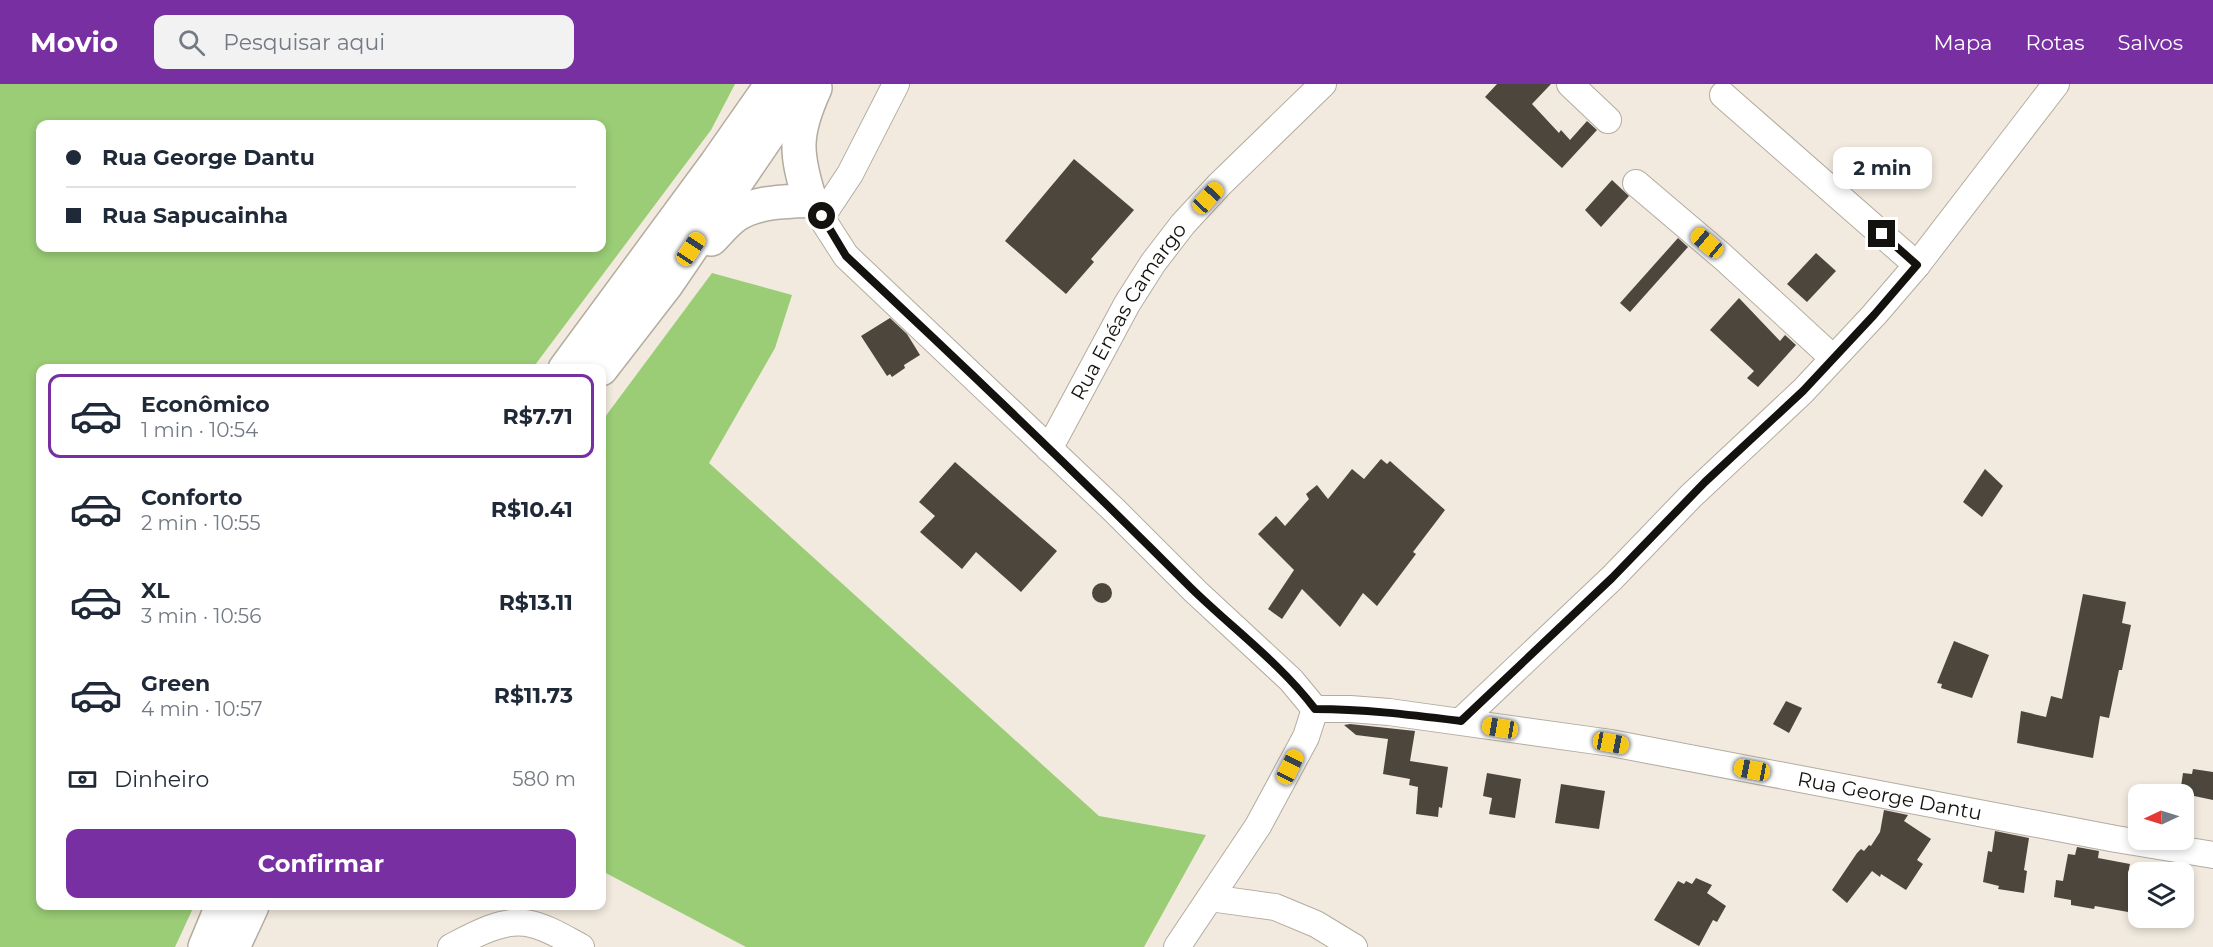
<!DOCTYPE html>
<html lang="pt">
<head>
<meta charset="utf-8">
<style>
	:root { --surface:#fff; --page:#f2f2f3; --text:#1f2937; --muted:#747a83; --line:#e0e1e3; --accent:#772fa1 }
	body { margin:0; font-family:Montserrat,sans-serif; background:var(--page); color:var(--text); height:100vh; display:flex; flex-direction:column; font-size:22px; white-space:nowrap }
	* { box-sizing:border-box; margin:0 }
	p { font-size:20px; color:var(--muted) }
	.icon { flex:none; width:33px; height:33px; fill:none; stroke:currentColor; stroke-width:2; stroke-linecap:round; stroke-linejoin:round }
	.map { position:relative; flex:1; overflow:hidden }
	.details { position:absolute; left:36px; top:280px; width:570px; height:546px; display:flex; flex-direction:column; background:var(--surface); border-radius:12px; box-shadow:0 3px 9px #0003 }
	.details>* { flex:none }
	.hud { position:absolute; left:36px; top:36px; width:570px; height:132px; border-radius:12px; box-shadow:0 3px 9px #0003; display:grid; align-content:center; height:132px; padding:0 30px; background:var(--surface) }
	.needle { width:39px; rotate:266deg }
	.buttons { position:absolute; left:2128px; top:700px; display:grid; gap:12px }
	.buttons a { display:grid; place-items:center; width:66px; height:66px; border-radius:12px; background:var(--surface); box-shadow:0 3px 9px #0003; font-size:30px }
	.end { position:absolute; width:27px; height:27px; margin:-14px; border:8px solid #14120e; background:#fff; box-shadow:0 0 0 3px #fff }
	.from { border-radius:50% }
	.bubble { position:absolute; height:42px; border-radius:12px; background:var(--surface); box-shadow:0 3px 9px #0003; font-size:20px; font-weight:700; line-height:42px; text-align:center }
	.car { position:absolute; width:18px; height:36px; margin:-18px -9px; border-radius:8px; box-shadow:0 0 4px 2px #0007; background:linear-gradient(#f5c518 24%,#345 0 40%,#f5c518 0 76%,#345 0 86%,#f5c518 0) }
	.hud b { display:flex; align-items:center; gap:21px; height:57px; font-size:22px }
	.hud b+b { border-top:2px solid var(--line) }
	.hud i { width:15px; height:15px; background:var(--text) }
	ul { padding:10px 0 0; list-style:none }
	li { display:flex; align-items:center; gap:18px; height:84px; margin:0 12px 9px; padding:0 18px; border:3px solid transparent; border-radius:12px }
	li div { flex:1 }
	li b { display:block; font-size:22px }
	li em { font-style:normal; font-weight:700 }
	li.current { border-color:var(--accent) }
	li>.icon { width:54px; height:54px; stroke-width:1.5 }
	.pay { display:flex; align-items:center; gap:15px; height:66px; padding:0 30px; font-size:22px }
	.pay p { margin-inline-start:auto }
	.cta { display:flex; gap:12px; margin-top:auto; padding:12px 30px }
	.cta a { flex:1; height:69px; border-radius:12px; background:var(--accent); color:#fff; font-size:24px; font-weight:700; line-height:69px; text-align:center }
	header { display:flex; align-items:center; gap:36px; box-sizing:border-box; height:84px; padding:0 30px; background:var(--accent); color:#fff }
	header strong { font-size:28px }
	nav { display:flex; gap:33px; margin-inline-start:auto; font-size:21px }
	.search { width:420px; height:54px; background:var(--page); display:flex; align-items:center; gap:15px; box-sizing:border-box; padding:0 21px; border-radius:12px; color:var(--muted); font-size:22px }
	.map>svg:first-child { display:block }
	.forest { fill:#9acd76; fill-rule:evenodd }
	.building { fill:#4d463d }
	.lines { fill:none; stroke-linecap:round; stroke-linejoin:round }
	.minor-casing { stroke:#b3aca0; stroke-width:28 }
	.highway-casing { stroke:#b3aca0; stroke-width:36 }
	.minor { stroke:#fff; stroke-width:26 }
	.highway { stroke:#fff; stroke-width:33 }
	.route { stroke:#14120e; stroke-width:8 }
	.labels { text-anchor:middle; stroke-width:6; stroke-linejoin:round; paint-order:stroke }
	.street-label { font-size:20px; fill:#14120e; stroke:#fff }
</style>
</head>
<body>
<header>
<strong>Movio</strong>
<div class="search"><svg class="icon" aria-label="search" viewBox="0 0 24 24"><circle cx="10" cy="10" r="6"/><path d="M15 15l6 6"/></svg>Pesquisar aqui</div>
<nav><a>Mapa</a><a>Rotas</a><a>Salvos</a></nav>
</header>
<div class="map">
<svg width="2213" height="863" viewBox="0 0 2213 863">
	<rect width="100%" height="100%" fill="#f2eade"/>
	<g class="forest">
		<path d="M0,0H735L711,46L532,285H40V822H194L175,863H0ZM40,40H602V164H40Z"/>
		<polygon points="712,189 792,211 775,264 709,379 1099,732 1206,751 1144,863 746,863 602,787 602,337"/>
	</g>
	<g class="building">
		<polygon points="1497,0 1551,0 1532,20 1559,49 1561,46 1570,56 1587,37 1597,46 1562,84 1485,13"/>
		<polygon points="1074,75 1134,126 1091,175 1094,178 1066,210 1005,157"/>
		<polygon points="1612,96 1629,112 1601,143 1585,126"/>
		<polygon points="1678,154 1688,163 1630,228 1620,219"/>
		<polygon points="1816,169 1836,187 1807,218 1787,200"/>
		<polygon points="1739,214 1780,257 1785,251 1796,261 1758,303 1747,294 1754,287 1710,246"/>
		<polygon points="890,234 907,250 920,271 904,281 905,284 892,293 890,290 887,292 861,252"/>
		<polygon points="1381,375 1387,380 1390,377 1445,426 1413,468 1416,470 1377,522 1363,509 1340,543 1302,505 1282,535 1268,525 1294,486 1258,450 1276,432 1285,442 1309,415 1306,410 1317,401 1328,415 1352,385 1364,395"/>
		<polygon points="955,378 1057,467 1021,508 976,468 962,485 920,448 935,432 919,418"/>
		<polygon points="1985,385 2003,402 1982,433 1963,418"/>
		<circle cx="1102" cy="509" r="10"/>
		<polygon points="2083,510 2126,518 2122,539 2131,541 2122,586 2119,586 2109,634 2100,632 2093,674 2017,659 2021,627 2046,633 2051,612 2062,615"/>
		<polygon points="1954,557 1989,571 1972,614 1941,604 1942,600 1937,599"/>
		<polygon points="1786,617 1802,624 1789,649 1773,640"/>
		<polygon points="1350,640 1415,647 1410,677 1448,683 1442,724 1439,723 1438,733 1416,730 1418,703 1409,701 1410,695 1383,690 1388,655 1356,651 1344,641"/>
		<polygon points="2193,685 2213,688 2213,716 2180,709 2183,689 2192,690"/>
		<polygon points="1487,689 1521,695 1515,734 1489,730 1492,714 1483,712"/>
		<polygon points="1561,700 1605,707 1599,745 1555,739"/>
		<polygon points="1884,726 1908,731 1904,737 1931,755 1917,776 1923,780 1906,806 1881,790 1880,793 1872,787 1847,819 1832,806 1857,769 1861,765 1864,767 1869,761 1871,762 1880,748"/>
		<polygon points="1995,747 2029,754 2024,786 2027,787 2024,809 1998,805 1999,802 1983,798 1988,767 1992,768"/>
		<polygon points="2077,763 2099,767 2098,774 2130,780 2129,784 2138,786 2135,807 2131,807 2128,828 2095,822 2094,825 2071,821 2071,816 2054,813 2056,796 2063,797 2068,770 2075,771"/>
		<polygon points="1696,794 1712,801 1707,809 1726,822 1717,838 1713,836 1699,862 1654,836 1678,797 1684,800 1686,797 1692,800"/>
	</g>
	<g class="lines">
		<defs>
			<g id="minor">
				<polyline points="1570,0 1608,36"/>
				<polyline points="1723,11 1917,181"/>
				<polyline points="1636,99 1723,173 1833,274"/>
				<polyline points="810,116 846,172 1115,427 1196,508 1291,596 1315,625"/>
				<polyline points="822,132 850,90 896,0"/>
				<path id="s1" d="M1049,365L1127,220L1153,179L1183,140L1219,101L1323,0"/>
				<path id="s2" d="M1315,625H1350L1389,628L1611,659L2116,755L2213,771"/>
				<polyline points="1461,637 1612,494 1691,412 1803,307 1874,231 1917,181 2056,0"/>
				<polyline points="1210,814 1275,823 1316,840 1354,863"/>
				<path d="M451,863C472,852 502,835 526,839C545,842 564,854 581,863"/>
				<polyline points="1177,863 1258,742 1306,653 1315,625"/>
			</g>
			<g id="highway">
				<path d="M711,155C719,147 727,137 736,131C757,117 786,118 810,116C795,69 794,50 815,4"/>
				<polyline points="565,285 716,80 772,0"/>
				<polyline points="601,285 666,201 803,0"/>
				<polyline points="205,863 222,822"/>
				<polyline points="233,863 252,822"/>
			</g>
		</defs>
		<use href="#minor" class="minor-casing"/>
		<use href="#highway" class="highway-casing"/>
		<use href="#minor" class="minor"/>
		<use href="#highway" class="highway"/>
	</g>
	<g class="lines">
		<path class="route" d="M822,132L846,172C963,281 1078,391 1191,504C1232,544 1280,579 1315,625C1364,625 1412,631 1461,637L1612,494L1705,398L1803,307L1874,231L1917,181L1882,150"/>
	</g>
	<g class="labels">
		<g class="street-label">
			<text dy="7" stroke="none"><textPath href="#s1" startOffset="159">Rua Enéas Camargo</textPath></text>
			<text dy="7" stroke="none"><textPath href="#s2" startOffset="582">Rua George Dantu</textPath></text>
		</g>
	</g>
</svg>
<div class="buttons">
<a><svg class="needle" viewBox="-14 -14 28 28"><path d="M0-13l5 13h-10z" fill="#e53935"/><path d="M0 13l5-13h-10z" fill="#747a83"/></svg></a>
<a><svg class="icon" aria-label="layers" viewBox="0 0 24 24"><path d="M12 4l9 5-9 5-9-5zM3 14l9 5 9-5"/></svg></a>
</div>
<i class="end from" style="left:822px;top:132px"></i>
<i class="end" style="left:1882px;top:150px"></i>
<div class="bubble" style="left:1833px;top:63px;width:99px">2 min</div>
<i class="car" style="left:1208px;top:114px;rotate:43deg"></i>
<i class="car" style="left:1707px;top:159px;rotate:310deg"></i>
<i class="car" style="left:691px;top:165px;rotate:34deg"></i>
<i class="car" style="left:1500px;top:644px;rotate:280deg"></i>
<i class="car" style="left:1611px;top:659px;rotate:101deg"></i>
<i class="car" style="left:1290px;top:683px;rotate:26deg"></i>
<i class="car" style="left:1752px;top:686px;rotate:281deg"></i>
<div class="hud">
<b><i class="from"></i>Rua George Dantu</b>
<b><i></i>Rua Sapucainha</b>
</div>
<section class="details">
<ul>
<li class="current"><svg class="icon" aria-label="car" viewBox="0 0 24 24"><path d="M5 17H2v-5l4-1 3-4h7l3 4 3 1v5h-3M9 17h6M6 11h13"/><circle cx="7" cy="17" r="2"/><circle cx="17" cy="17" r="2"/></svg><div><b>Econômico</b><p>1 min · 10:54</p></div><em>R$7.71</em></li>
<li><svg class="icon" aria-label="car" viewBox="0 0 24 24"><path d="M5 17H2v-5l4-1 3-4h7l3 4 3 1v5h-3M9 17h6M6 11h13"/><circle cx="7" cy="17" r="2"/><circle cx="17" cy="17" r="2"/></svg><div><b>Conforto</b><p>2 min · 10:55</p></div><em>R$10.41</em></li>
<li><svg class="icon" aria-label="car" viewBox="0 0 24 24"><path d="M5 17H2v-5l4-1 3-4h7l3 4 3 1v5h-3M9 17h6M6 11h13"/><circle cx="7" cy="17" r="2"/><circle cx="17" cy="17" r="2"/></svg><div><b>XL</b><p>3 min · 10:56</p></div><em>R$13.11</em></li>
<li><svg class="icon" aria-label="car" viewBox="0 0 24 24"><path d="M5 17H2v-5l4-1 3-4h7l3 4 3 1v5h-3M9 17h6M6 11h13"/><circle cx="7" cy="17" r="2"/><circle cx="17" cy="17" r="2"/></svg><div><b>Green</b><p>4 min · 10:57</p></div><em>R$11.73</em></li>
</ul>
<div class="pay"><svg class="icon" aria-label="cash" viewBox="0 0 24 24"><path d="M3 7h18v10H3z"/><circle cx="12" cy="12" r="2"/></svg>Dinheiro<p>580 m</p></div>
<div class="cta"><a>Confirmar</a></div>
</section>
</div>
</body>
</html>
